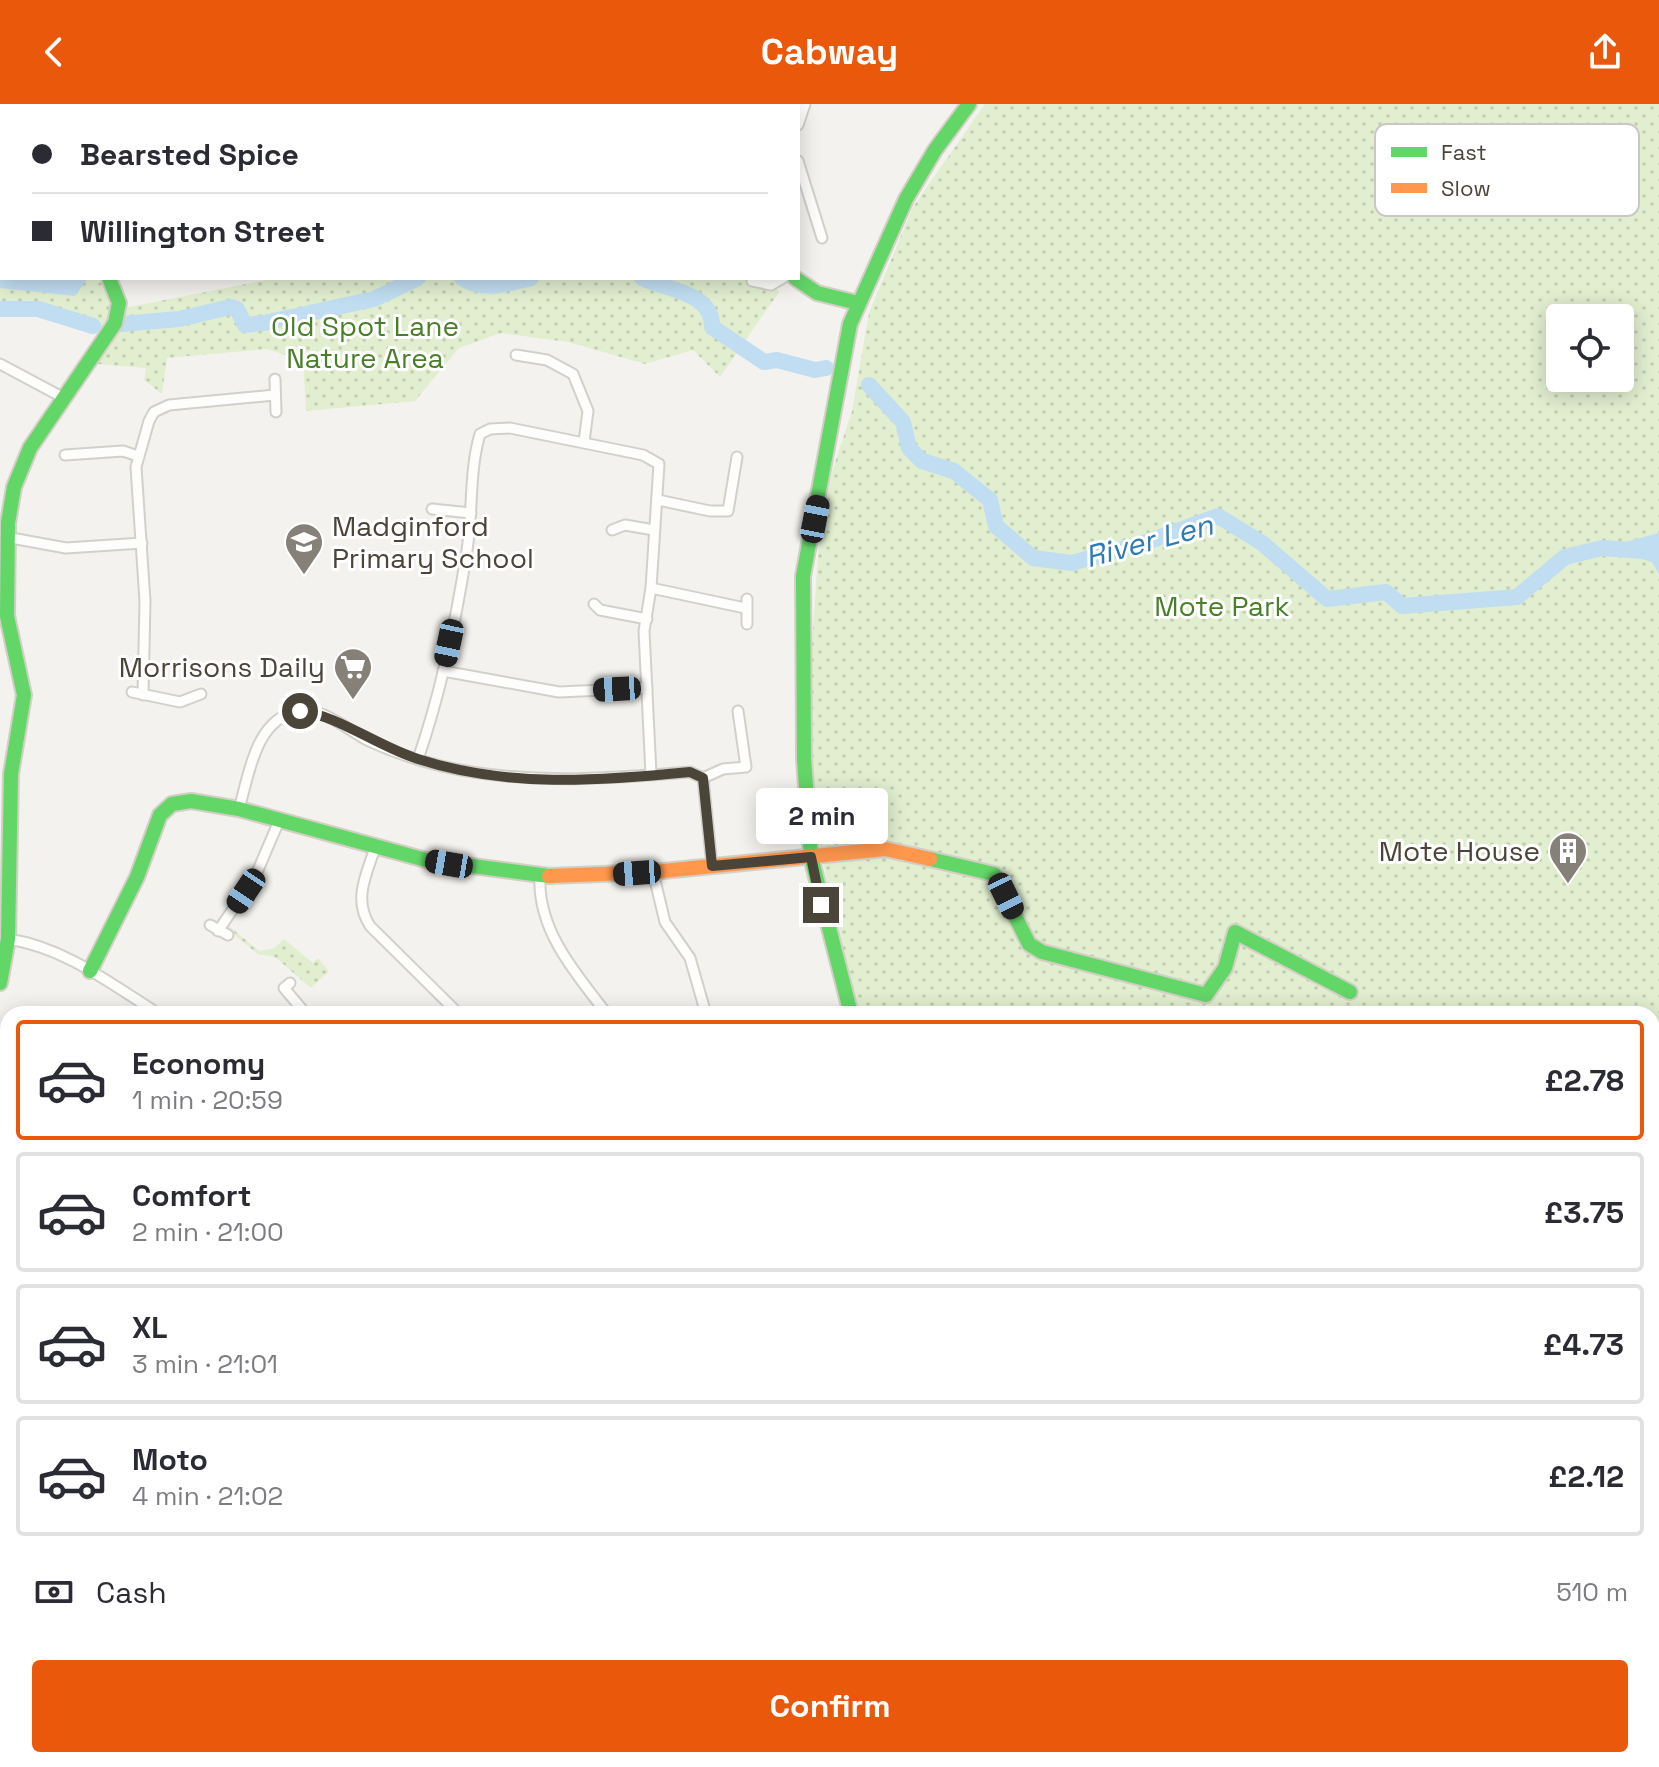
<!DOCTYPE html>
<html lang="en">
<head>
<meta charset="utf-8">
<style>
	:root { --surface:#fff; --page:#f7f7f7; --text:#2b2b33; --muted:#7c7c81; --line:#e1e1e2; --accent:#ea580c }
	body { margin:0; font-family:"Space Grotesk",sans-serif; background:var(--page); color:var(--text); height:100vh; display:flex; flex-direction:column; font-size:30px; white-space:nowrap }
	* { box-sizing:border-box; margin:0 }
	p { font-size:26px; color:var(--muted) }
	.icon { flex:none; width:44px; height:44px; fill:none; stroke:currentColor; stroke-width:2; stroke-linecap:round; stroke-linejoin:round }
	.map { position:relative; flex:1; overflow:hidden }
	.drawer { position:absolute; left:0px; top:902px; width:1660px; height:762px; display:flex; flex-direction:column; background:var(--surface); border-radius:24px 24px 0 0; box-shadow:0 4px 20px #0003 }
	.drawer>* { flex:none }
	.top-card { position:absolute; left:0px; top:0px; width:800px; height:176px; box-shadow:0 4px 20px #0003; display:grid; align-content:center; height:176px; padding:0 32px; background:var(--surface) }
	.controls { position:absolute; left:1546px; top:200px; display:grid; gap:16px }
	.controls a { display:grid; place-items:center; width:88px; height:88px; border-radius:8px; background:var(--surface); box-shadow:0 4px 20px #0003; font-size:40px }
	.end { position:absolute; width:36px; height:36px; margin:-18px; border:10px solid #4b4439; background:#fff; box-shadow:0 0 0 4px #fff }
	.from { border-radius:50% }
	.bubble { position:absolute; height:56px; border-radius:8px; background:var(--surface); box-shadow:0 4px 20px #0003; font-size:26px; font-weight:700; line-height:56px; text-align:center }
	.car { position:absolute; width:24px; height:48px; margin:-24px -12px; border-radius:10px; box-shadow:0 0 6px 2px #0007; background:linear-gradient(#222 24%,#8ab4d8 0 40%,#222 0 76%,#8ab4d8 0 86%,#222 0) }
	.top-card b { display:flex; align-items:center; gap:28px; height:76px; font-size:30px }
	.top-card b+b { border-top:2px solid var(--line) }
	.top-card i { width:20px; height:20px; background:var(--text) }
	ul { padding:14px 0 0; list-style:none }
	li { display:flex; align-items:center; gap:24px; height:120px; margin:0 16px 12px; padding:0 16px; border:4px solid var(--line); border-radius:8px }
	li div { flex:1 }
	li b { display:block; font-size:30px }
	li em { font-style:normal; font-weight:700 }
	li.on { border-color:var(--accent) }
	li>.icon { width:72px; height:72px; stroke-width:1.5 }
	.pay { display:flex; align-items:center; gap:20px; height:88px; padding:0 32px; font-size:30px }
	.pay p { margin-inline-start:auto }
	.cta { display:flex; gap:16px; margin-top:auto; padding:16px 32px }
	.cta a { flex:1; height:92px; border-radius:8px; background:var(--accent); color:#fff; font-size:32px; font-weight:700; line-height:92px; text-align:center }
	header { display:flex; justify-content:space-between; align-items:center; height:104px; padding:0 32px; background:var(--accent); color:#fff; font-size:36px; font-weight:700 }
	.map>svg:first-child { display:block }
	.grass { fill:url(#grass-tufts) }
	.park { fill:url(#park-dots); fill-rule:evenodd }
	.water { fill:#c0ddf1 }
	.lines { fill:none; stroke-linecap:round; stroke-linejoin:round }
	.stream { stroke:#c0ddf1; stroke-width:3 }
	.river { stroke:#c0ddf1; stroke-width:16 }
	.street-casing { stroke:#d2d0cb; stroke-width:13 }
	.fast-casing { stroke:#d3cfc5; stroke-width:18 }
	.slow-casing { stroke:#d3cfc5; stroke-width:18 }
	.street { stroke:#fdfdfc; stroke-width:9 }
	.fast { stroke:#63d668; stroke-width:14 }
	.slow { stroke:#ff974d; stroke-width:14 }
	.rail { stroke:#dbdbda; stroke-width:3; stroke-dasharray:10 10; stroke-linecap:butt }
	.route { stroke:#4b4439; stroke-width:10 }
	.labels { text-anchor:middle; stroke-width:6; stroke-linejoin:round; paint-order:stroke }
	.park-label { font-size:28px; fill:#4a7f2a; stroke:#fff }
	.poi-label { font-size:28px; fill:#4b4439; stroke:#fff; text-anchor:end }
	.water-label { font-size:30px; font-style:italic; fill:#2e7ab2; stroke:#fff }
	.key { fill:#fff; stroke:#c9c7c4; stroke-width:2 }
	.key-label { font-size:22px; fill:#4b4439 }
</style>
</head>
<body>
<header><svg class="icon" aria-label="back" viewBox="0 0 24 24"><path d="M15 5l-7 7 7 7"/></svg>Cabway<svg class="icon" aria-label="share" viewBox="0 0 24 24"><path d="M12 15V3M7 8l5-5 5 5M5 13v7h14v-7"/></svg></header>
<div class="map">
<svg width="1659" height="1663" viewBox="0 0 1659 1663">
	<defs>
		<pattern id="grass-tufts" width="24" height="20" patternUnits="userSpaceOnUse" patternTransform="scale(2)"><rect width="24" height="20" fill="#e1eecf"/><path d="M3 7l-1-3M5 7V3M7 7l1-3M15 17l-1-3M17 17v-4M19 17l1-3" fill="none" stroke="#c3cdb2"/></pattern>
		<pattern id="park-dots" width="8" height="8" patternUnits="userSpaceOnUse" patternTransform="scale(2)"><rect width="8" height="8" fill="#e1eecf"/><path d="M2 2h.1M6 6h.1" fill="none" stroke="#c3cdb2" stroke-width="1.8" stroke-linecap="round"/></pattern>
	</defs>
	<rect width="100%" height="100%" fill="#f4f2ee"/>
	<polygon class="grass" points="667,1656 943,1656 931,1663 653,1663"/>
	<g class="park">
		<path d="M985,0H1659V1350L1652,1349V910H859L834,819L811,686L810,565L819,440L831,371L852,307L869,209L913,103ZM1560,214H1620V274H1560Z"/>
		<polygon points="0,81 2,174 99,174 119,205 277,174 770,174 779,188 720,273 693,246 645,260 568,238 501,229 459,244 415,297 306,307 303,257 267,245 167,254 162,290 144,276 146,264 86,259 105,227 32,207 0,210"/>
		<polygon points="229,822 259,847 273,845 284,835 313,859 318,854 329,867 311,884 275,853 258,850 227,825"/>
	</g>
	<g class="water">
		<polygon points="0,109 2,174 88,174 75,192 0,184"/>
		<polygon points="1659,429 1659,470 1652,458 1602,444"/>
	</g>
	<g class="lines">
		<g class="stream">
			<polyline points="1652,1053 1659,1050"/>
			<polyline points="822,1663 831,1656"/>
		</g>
		<g class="river">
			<path d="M462,174C484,188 507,180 531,174"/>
			<path d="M642,174C666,186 713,188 712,223L764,258L777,256L815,266L826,264"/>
			<polyline points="0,205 38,205 93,222"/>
			<polyline points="121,220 179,215 230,203 237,205 245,221 264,219 374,195 418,174"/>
			<polyline points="869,281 903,318 909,344 922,357 954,367 990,396 996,422 1033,454 1072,459 1147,438 1218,412 1262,439 1327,495 1386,488 1402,502 1517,493 1565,453 1602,444 1659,448"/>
		</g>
		<defs>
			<g id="street">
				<polyline points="34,0 37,2"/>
				<polyline points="292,0 292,2"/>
				<polyline points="52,2 54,0"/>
				<polyline points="428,2 428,0"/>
				<polyline points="559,2 560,0"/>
				<polyline points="798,21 805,0"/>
				<polyline points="798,57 822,134"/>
				<polyline points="752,177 771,181 783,174"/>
				<polyline points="516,251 547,256 573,270 588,307 584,338"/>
				<polyline points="0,260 62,293"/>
				<polyline points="275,275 276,308"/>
				<polyline points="65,351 123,347 138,352"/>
				<polyline points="658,396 710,407 728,407 737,353"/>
				<polyline points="432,405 471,409"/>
				<polyline points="612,426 625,421 654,426"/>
				<polyline points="6,433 66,444 142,439"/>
				<polyline points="651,484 745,504"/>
				<polyline points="594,500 600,506 647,515"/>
				<polyline points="747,520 747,495"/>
				<polyline points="443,567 559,588 647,584"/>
				<polyline points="132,588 180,598 201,590"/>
				<polyline points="143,591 145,497 136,363 149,317 154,308 169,301 275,291"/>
				<path d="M418,655C441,588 456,517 467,446C473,408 469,367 480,330L490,325L510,324L643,351L659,360L651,484L644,527L651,670"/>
				<polyline points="703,674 723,665 746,663 738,607"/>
				<polyline points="703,674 712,762"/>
				<path d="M239,705C249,671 255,614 299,607C324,603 350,628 371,638C393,648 417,656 441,662C524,681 605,675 690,668L703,674"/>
				<path d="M375,744C366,771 353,796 370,822L459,910"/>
				<polyline points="653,768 665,818 690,854 706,910"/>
				<path d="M540,772C537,826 576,870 607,910"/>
				<polyline points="210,821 228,831"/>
				<polyline points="218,827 255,773 279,717"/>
				<path d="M8,835C64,843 111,880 159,910"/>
				<polyline points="290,879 284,884 306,910"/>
				<polyline points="0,1281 8,1281"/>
				<polyline points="0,1413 8,1415"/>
				<polyline points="1652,1557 1659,1559"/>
				<polyline points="211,1656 222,1663"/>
				<polyline points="472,1656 474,1663"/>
				<polyline points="1297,1656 1304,1663"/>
				<polyline points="1621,1656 1659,1662"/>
				<polyline points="1183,1658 1203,1663"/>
				<polyline points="623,1663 639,1656"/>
				<polyline points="1017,1663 1030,1656"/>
				<polyline points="1399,1663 1403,1656"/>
				<polyline points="1516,1663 1518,1656"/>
			</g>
			<g id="fast">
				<polyline points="746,0 746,2"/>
				<polyline points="795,174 817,189 858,199"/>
				<polyline points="930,755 994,770 1029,840 1042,848 1206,891 1225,864 1235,828 1350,888"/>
				<polyline points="90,867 137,773 160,711 172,700 191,697 239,705 426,756 549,772"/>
				<polyline points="0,879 8,835 11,670 24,591 7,512 8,419 14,383 30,344 115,219 119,199 109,174"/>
				<polyline points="851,910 811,753 804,655 803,472 850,220 906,95 935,46 969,0"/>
				<polyline points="0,1103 8,1105"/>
				<polyline points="1652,1393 1659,1393"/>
			</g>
			<g id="slow">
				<polyline points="0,70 2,71"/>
				<polyline points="549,772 653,768 885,745 930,755"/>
				<polyline points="178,1663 183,1656"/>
			</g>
		</defs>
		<use href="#street" class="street-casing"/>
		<use href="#fast" class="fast-casing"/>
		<use href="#slow" class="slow-casing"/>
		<use href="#street" class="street"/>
		<use href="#fast" class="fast"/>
		<use href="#slow" class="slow"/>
		<g class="rail">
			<polyline points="1652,1458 1659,1457"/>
			<polyline points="972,1663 985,1656"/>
		</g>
	</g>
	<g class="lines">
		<path class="route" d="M300,607C337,611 379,643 418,655C507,684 599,677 690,668L703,674L712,762L811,753L821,801"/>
	</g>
	<defs>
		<symbol id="school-pin" viewBox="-11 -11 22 30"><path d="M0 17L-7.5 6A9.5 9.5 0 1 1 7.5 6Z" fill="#868178" stroke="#fff"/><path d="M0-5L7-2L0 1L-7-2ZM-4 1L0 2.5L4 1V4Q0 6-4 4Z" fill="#fff"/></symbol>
		<symbol id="supermarket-pin" viewBox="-11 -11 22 30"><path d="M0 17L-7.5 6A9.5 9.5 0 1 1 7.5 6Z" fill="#868178" stroke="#fff"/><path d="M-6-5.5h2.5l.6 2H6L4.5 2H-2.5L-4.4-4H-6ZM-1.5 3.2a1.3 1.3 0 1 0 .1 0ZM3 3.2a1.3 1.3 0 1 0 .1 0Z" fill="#fff"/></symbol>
		<symbol id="building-pin" viewBox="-11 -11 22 30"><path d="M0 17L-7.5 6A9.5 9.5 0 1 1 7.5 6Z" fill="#868178" stroke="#fff"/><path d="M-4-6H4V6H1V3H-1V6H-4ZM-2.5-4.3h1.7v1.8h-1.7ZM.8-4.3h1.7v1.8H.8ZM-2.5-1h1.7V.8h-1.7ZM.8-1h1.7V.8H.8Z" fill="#fff"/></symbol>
	</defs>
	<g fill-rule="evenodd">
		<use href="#school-pin" x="282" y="416" width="44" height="60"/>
		<use href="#supermarket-pin" x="331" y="541" width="44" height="60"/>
		<use href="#building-pin" x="1546" y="725" width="44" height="60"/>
	</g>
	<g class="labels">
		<g class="park-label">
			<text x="365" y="232">Old Spot Lane<tspan x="365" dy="32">Nature Area</tspan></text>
			<text x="1222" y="512">Mote Park</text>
		</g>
		<g class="poi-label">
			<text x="332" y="432" text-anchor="start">Madginford<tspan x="332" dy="32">Primary School</tspan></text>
			<text x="325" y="573">Morrisons Daily</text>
			<text x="1540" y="757">Mote House</text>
		</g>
		<g class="water-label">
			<text transform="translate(1149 437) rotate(-15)" y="10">River Len</text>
		</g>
	</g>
	<rect x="1375" y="20" width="264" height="92" rx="12" class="key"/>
	<rect x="1391" y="43" width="36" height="10" fill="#63d668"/>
	<rect x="1391" y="79" width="36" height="10" fill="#ff974d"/>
	<g class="key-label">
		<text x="1441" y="56">Fast</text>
		<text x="1441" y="92">Slow</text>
	</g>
</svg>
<div class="controls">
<a><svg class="icon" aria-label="locate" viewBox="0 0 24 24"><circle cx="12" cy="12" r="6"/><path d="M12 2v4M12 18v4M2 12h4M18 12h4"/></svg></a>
</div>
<i class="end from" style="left:300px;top:607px"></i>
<i class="end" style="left:821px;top:801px"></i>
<div class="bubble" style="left:756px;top:684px;width:132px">2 min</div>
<i class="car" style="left:815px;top:415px;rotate:11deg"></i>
<i class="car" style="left:449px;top:539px;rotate:192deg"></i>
<i class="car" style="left:617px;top:585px;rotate:267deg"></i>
<i class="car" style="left:449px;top:760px;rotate:280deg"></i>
<i class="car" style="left:637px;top:769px;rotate:266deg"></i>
<i class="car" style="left:246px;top:787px;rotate:214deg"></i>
<i class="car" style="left:1006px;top:792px;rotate:154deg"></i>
<div class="top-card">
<b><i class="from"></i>Bearsted Spice</b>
<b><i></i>Willington Street</b>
</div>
<section class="drawer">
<ul>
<li class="on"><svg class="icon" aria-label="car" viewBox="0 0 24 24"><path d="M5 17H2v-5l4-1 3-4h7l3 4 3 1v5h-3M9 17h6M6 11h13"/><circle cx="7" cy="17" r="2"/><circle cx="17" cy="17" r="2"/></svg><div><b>Economy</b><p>1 min · 20:59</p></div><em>£2.78</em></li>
<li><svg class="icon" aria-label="car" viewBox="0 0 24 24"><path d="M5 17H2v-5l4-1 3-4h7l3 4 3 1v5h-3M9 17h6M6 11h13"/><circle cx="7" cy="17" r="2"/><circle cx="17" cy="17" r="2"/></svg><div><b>Comfort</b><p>2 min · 21:00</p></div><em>£3.75</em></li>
<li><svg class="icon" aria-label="car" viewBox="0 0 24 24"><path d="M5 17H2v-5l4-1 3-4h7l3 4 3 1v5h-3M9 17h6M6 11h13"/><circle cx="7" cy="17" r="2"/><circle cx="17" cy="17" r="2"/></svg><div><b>XL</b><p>3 min · 21:01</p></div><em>£4.73</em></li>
<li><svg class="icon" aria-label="car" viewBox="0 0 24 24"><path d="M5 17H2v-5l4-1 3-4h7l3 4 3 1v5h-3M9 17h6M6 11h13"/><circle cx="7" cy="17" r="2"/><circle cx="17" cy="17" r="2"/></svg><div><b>Moto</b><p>4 min · 21:02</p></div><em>£2.12</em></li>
</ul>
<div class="pay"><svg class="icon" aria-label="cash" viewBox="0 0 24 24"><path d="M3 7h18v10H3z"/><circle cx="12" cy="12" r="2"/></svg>Cash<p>510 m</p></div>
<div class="cta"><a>Confirm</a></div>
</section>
</div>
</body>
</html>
